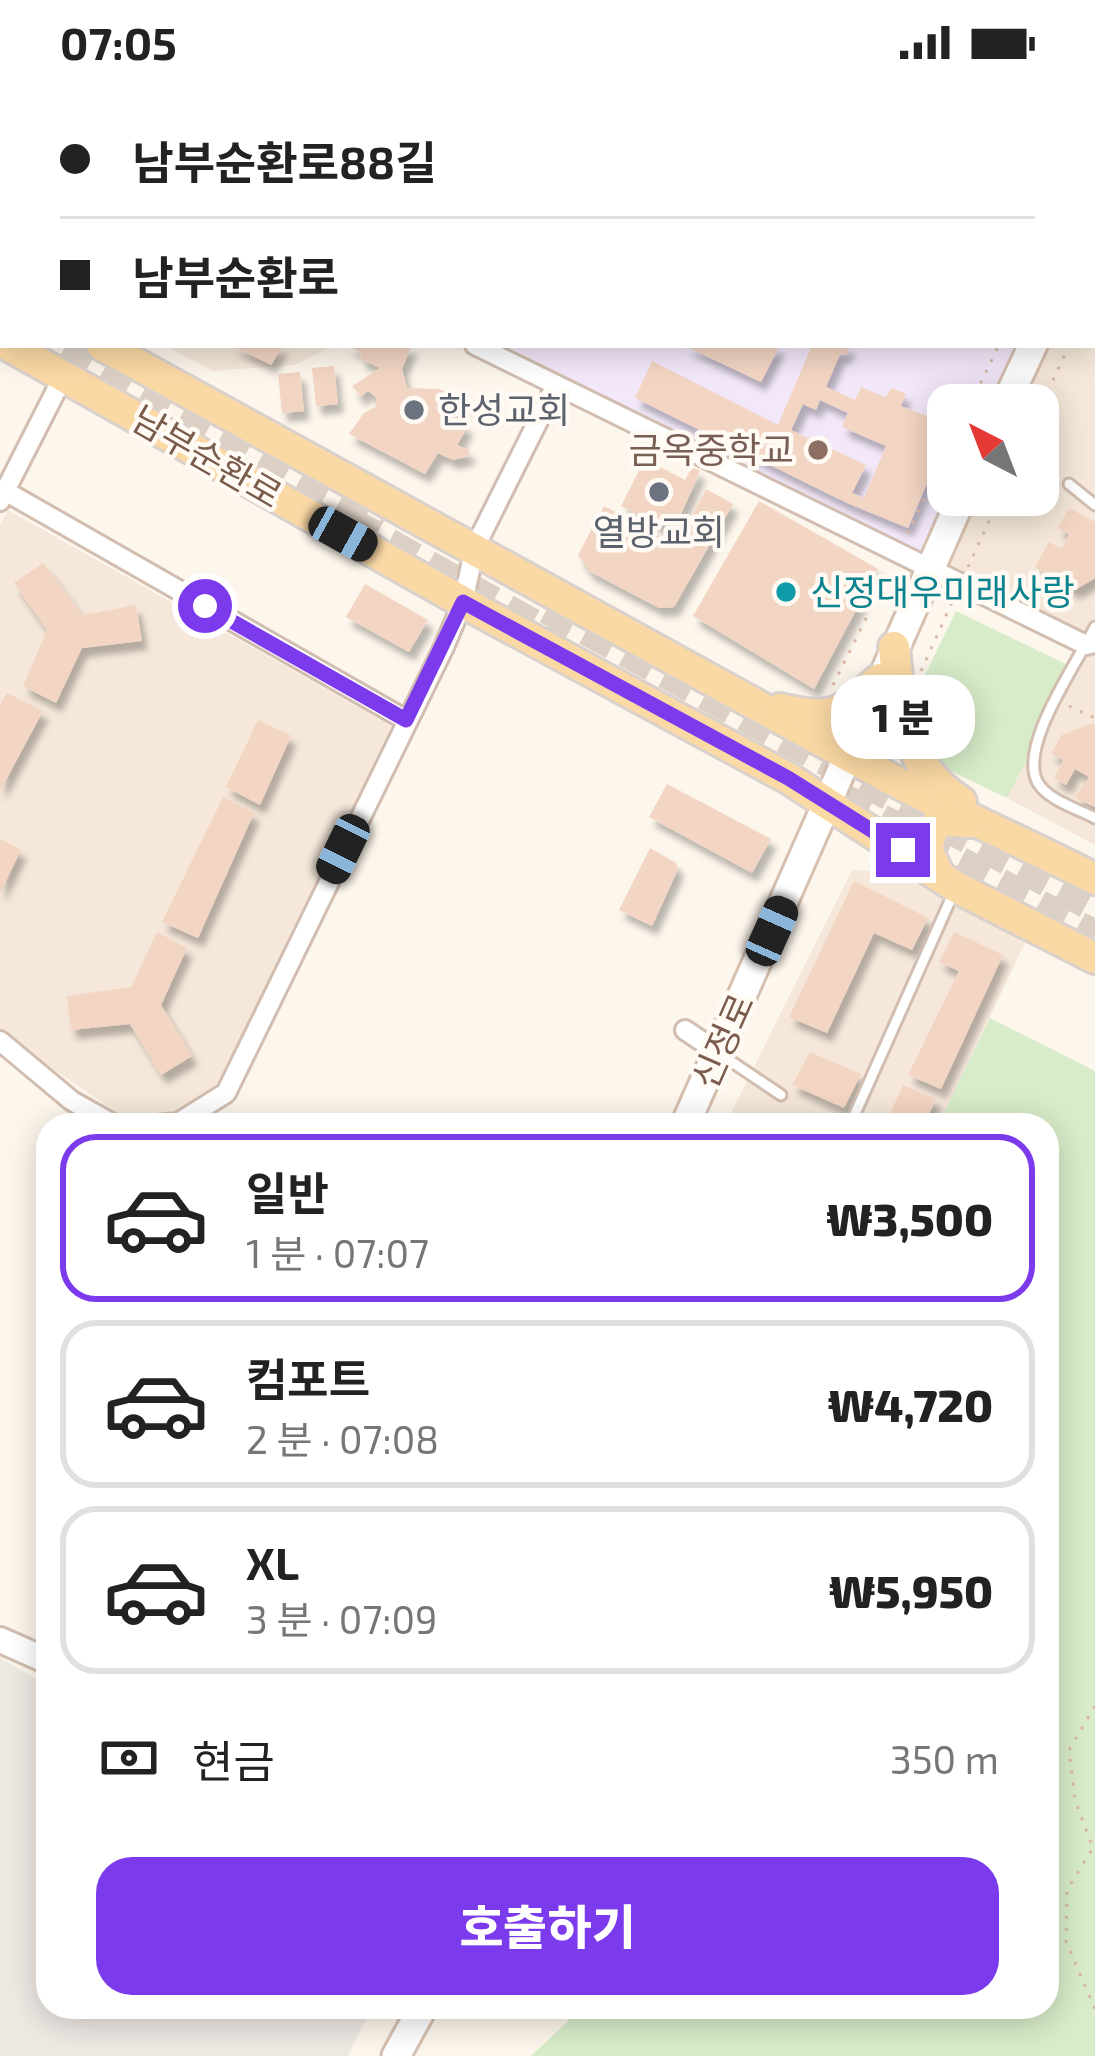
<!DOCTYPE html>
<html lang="ko">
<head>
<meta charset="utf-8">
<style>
	:root { --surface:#fff; --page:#f2f2f2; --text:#222; --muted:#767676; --line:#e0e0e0; --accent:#7c3aed }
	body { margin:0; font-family:"Exo 2","Noto Sans KR",sans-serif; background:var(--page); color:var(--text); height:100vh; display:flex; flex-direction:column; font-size:45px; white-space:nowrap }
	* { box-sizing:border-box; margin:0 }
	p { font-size:39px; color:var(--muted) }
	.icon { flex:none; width:66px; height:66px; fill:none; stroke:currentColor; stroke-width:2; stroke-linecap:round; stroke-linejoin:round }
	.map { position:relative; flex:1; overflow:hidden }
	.side { position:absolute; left:36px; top:1029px; width:1023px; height:906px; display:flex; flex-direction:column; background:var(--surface); border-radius:36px; box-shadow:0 6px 30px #0003 }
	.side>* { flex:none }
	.top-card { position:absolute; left:0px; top:0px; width:1095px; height:264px; box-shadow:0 6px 30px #0003; display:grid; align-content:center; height:264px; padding:0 60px; background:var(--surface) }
	.needle { width:78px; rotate:318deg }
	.controls { position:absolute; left:927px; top:300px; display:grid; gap:24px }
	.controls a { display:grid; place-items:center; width:132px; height:132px; border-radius:24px; background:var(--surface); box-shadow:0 6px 30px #0003; font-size:60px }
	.end { position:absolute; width:54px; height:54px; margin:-27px; border:15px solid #7c3aed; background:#fff; box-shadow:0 0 0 6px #fff }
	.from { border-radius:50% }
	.bubble { position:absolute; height:84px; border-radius:36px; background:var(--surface); box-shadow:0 6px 30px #0003; font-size:39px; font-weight:800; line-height:84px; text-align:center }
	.car { position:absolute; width:36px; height:72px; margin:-36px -18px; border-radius:15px; box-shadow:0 0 9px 3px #0007; background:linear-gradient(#222 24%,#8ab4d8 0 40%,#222 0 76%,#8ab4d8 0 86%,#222 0) }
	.top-card b { display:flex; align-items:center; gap:42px; height:114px; font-size:45px }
	.top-card b+b { border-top:3px solid var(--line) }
	.top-card i { width:30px; height:30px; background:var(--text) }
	ul { padding:21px 0 0; list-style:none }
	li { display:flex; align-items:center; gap:36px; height:168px; margin:0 24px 18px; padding:0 36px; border:6px solid var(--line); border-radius:36px }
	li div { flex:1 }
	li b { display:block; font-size:45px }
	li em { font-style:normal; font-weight:800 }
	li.on { border-color:var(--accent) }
	li>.icon { width:108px; height:108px; stroke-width:1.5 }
	.pay { display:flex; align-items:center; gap:30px; height:132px; padding:0 60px; font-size:45px }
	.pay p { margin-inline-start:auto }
	.action { display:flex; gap:24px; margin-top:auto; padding:24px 60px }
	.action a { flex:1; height:138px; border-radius:36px; background:var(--accent); color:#fff; font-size:48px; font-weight:800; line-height:138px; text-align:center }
	.status { display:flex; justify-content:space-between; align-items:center; height:84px; padding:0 60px; background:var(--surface); direction:ltr }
	.status svg { height:33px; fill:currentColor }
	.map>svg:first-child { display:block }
	.residential { fill:#f5e8da }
	.industrial { fill:#efe9e4 }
	.education { fill:#f3e8fa }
	.green { fill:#d8ecc9 }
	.building { fill:#f3d5c3; fill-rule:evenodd; filter:url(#shadow) }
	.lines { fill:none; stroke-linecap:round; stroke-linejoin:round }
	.primary-tunnel { stroke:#dcd0c4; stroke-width:30; stroke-dasharray:30 15; stroke-linecap:butt }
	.service-casing { stroke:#d1beb0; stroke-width:15 }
	.minor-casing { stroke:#d1beb0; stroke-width:24 }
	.tertiary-casing { stroke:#d1beb0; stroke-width:30 }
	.secondary-casing { stroke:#d6c0b0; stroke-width:33 }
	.primary-casing { stroke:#dad1cd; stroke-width:36 }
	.path { stroke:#d9b8a5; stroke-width:3; stroke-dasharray:3 9; stroke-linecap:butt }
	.service { stroke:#fff; stroke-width:9 }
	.minor { stroke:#fff; stroke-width:18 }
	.tertiary { stroke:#fff; stroke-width:24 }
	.secondary { stroke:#fff; stroke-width:27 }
	.primary { stroke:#fbd9a5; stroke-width:30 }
	.route { stroke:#7c3aed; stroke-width:15 }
	.worship-dot { fill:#6b7280; stroke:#fffaf3; stroke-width:4.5 }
	.education-dot { fill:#8d6e63; stroke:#fffaf3; stroke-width:4.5 }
	.culture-dot { fill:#0f9aa8; stroke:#fffaf3; stroke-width:4.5 }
	.labels { text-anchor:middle; stroke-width:9; stroke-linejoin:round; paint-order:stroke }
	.worship-label { font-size:36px; fill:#5b616d; stroke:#fffaf3; text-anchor:start }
	.education-label { font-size:36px; fill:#785e54; stroke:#fffaf3; text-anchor:end }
	.street-label { font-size:36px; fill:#7a5c4d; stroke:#fffaf3 }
	.culture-label { font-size:36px; fill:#0d838f; stroke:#fffaf3; text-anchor:start }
</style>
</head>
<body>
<div class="status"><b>07:05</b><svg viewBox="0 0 49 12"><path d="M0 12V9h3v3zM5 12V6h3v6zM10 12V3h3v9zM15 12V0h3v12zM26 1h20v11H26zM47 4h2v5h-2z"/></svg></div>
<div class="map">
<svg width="1095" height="1972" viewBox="0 0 1095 1972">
	<defs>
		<filter id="shadow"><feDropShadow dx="5.5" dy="9" stdDeviation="3" flood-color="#0004"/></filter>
	</defs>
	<rect width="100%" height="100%" fill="#fdf6ec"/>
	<g class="residential">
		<polygon points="0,0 386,0 3,3 3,26"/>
		<polygon points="1095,130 1095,761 1007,714 1086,561 928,486 963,411 1038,411 1038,321 1005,321 1033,261 1092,261"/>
		<polygon points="165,261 329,261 329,264 295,281 212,287"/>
		<polygon points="8,426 395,644 223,1002 177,1028 128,1036 0,949 0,441"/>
		<polygon points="852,786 938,790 1033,842 938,1041 725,1041"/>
	</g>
	<polygon class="industrial" points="0,1574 48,1602 48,1923 372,1923 348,1972 0,1972"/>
	<g class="education">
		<polygon points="386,0 1095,0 1095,130 1092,136 1092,3 386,3"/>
		<polygon points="475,261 1033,261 1005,321 948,321 948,411 963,411 928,486"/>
	</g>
	<g class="green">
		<polygon points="956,527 1074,584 1007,714 892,659"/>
		<polygon points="990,934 1095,987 1095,1972 531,1972 568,1937 576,1923 1047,1923 1047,1041 938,1041"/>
	</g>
	<g class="building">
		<polygon points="231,261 283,261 271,281"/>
		<polygon points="345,261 412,261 402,285 407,304 438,305 466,314 456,335 468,342 457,361 469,366 469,372 453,376 438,369 425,390 349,350 364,329 376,322 377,315 368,306 361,313 352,302 380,284 360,275 362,269"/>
		<polygon points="683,261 780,261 761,298"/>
		<path d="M812,261H850L846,271L840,270L826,303L855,316L861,303L885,313L892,304L906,310L901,322L948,340V350L908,444L847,419L635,314L652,277L778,341ZM820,316L848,329L842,343L886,362L864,414L852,409L866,381L791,346L803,320L816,326Z"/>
		<polygon points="334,282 338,320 316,322 312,284"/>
		<polygon points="300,288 304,327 282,329 278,290"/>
		<polygon points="645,375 685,396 692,383 700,387 678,437 665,431 660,442 621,422"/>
		<polygon points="706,405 733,420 674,523 659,524 589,487 578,471 604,422 676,461"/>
		<polygon points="759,417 878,485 814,605 693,532"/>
		<polygon points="1069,424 1095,438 1095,494 1075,506 1035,483 1049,458 1062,465 1069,450 1058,444"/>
		<polygon points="43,479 82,531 136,521 142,557 82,564 56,619 23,602 47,546 14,499"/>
		<polygon points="365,500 428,536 409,568 346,533"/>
		<polygon points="7,609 43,627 0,707 0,621"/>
		<polygon points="258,636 291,652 260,721 226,703"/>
		<polygon points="1092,639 1095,641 1095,723 1075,714 1089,693 1075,685 1066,701 1054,694 1063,676 1051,669 1062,651"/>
		<polygon points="667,700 771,755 752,789 649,733"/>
		<polygon points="223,713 254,729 198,854 162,838"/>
		<polygon points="0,755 21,766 0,809"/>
		<polygon points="650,764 676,779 678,785 652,842 619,826"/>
		<polygon points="854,797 928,834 912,866 874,849 827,949 789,933"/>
		<polygon points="157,848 187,864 161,921 192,972 161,991 130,940 71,946 67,912 131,903"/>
		<polygon points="954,848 1003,871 941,1005 908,991 959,887 939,878"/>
		<polygon points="810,968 861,990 844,1024 792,1001"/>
		<polygon points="903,1001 936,1015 924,1041 885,1041"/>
	</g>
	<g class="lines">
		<g class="primary-tunnel">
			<polyline points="0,245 3,247"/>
			<polyline points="66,261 385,435"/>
			<polyline points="349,437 564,557"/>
			<polyline points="547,525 1095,824"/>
			<polyline points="841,713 1095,851"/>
		</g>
		<defs>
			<g id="service">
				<polyline points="339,0 340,3"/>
				<polyline points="101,3 101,0"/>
				<polyline points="1069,400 1095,421"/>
				<path d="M1095,543C1078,578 1017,663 1038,699C1048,716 1078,725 1095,734"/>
				<polyline points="723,972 781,1011"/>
				<polyline points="850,1041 953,810"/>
			</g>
			<g id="minor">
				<polyline points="386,3 386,0"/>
				<polyline points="0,28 3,30"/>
				<polyline points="475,261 1086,561 1095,559"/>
				<polyline points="5,407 406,636"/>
				<polyline points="0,417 64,291"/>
				<polyline points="685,946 719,969"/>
				<polyline points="0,957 72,1017 115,1041"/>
				<polyline points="156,1041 178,1039 226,1009 444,563 463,518 475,463 556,301"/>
			</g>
			<polyline id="tertiary" points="0,1556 48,1577"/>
			<g id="secondary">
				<polyline points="1092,136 1095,130"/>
				<polyline points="1005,321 1033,261"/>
				<polyline points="685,1041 963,411"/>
				<polyline points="396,1972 423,1923"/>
			</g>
			<g id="primary">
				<polyline points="0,207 3,209"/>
				<polyline points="8,261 463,518 788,694 956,803 1095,874"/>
				<path d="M102,261L889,694C957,730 1027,760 1095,795"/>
				<path d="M894,563C900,624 903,681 961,718"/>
				<path d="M780,625C835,637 839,631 880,595"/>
				<polyline points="938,790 927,765 932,745 941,737 970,738"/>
			</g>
		</defs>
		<use href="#service" class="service-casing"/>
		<use href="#minor" class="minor-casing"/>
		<use href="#tertiary" class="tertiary-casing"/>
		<use href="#secondary" class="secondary-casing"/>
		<use href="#primary" class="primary-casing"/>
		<g class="path">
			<polyline points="1092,69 1095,63"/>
			<polyline points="1092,210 1095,204"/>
			<polyline points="970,321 999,261"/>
			<polyline points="1038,329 1069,261"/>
			<polyline points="907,450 948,366"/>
			<polyline points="968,483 1001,411"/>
			<polyline points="921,587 954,514"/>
			<polyline points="833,601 890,486"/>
			<polyline points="1069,622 1095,634"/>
			<polyline points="1095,1622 1069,1666 1075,1716 1093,1764 1067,1806 1066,1857 1095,1925"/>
		</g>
		<use href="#service" class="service"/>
		<use href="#minor" class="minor"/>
		<use href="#tertiary" class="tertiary"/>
		<use href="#secondary" class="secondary"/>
		<use href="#primary" class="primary"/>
	</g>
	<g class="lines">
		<polyline class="route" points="205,522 406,636 463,518 788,694 903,766"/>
	</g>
	<g class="worship-dot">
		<circle cx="414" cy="326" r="12"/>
		<circle cx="659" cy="408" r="12"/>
	</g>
	<circle class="education-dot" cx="818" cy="366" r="12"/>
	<circle class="culture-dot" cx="786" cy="508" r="12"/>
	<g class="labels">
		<g class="worship-label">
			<text x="438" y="339">한성교회</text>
			<text x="659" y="461" text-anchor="middle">열방교회</text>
		</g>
		<g class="education-label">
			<text x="794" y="379">금옥중학교</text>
		</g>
		<g class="street-label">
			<text transform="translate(207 373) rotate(30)" y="13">남부순환로</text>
			<text transform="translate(723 957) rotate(-66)" y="13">신정로</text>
		</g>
		<g class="culture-label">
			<text x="810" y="521">신정대우미래사랑</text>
		</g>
	</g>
</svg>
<div class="controls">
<a><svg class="needle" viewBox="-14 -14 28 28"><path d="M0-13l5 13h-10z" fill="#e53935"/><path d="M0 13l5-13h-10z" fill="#767676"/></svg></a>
</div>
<i class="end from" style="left:205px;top:522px"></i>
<i class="end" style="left:903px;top:766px"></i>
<div class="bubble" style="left:831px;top:591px;width:144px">1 분</div>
<i class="car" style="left:343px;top:450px;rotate:119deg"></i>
<i class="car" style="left:343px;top:765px;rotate:206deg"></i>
<i class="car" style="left:772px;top:847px;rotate:24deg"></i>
<div class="top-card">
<b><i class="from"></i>남부순환로88길</b>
<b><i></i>남부순환로</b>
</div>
<section class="side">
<ul>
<li class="on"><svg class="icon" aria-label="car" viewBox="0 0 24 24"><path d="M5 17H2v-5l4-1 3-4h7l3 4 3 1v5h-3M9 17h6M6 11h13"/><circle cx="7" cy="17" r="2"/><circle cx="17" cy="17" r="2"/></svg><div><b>일반</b><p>1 분 · 07:07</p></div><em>₩3,500</em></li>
<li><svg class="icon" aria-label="car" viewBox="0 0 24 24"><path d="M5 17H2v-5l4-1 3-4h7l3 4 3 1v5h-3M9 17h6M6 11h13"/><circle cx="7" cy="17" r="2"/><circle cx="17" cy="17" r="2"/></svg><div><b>컴포트</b><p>2 분 · 07:08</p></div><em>₩4,720</em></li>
<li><svg class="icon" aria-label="car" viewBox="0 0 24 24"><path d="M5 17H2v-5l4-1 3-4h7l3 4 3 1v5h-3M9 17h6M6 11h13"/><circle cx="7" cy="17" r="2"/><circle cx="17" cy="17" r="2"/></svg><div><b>XL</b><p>3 분 · 07:09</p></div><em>₩5,950</em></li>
</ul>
<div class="pay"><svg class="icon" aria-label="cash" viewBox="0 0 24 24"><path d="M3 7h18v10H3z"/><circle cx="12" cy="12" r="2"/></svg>현금<p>350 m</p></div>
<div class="action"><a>호출하기</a></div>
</section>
</div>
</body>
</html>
